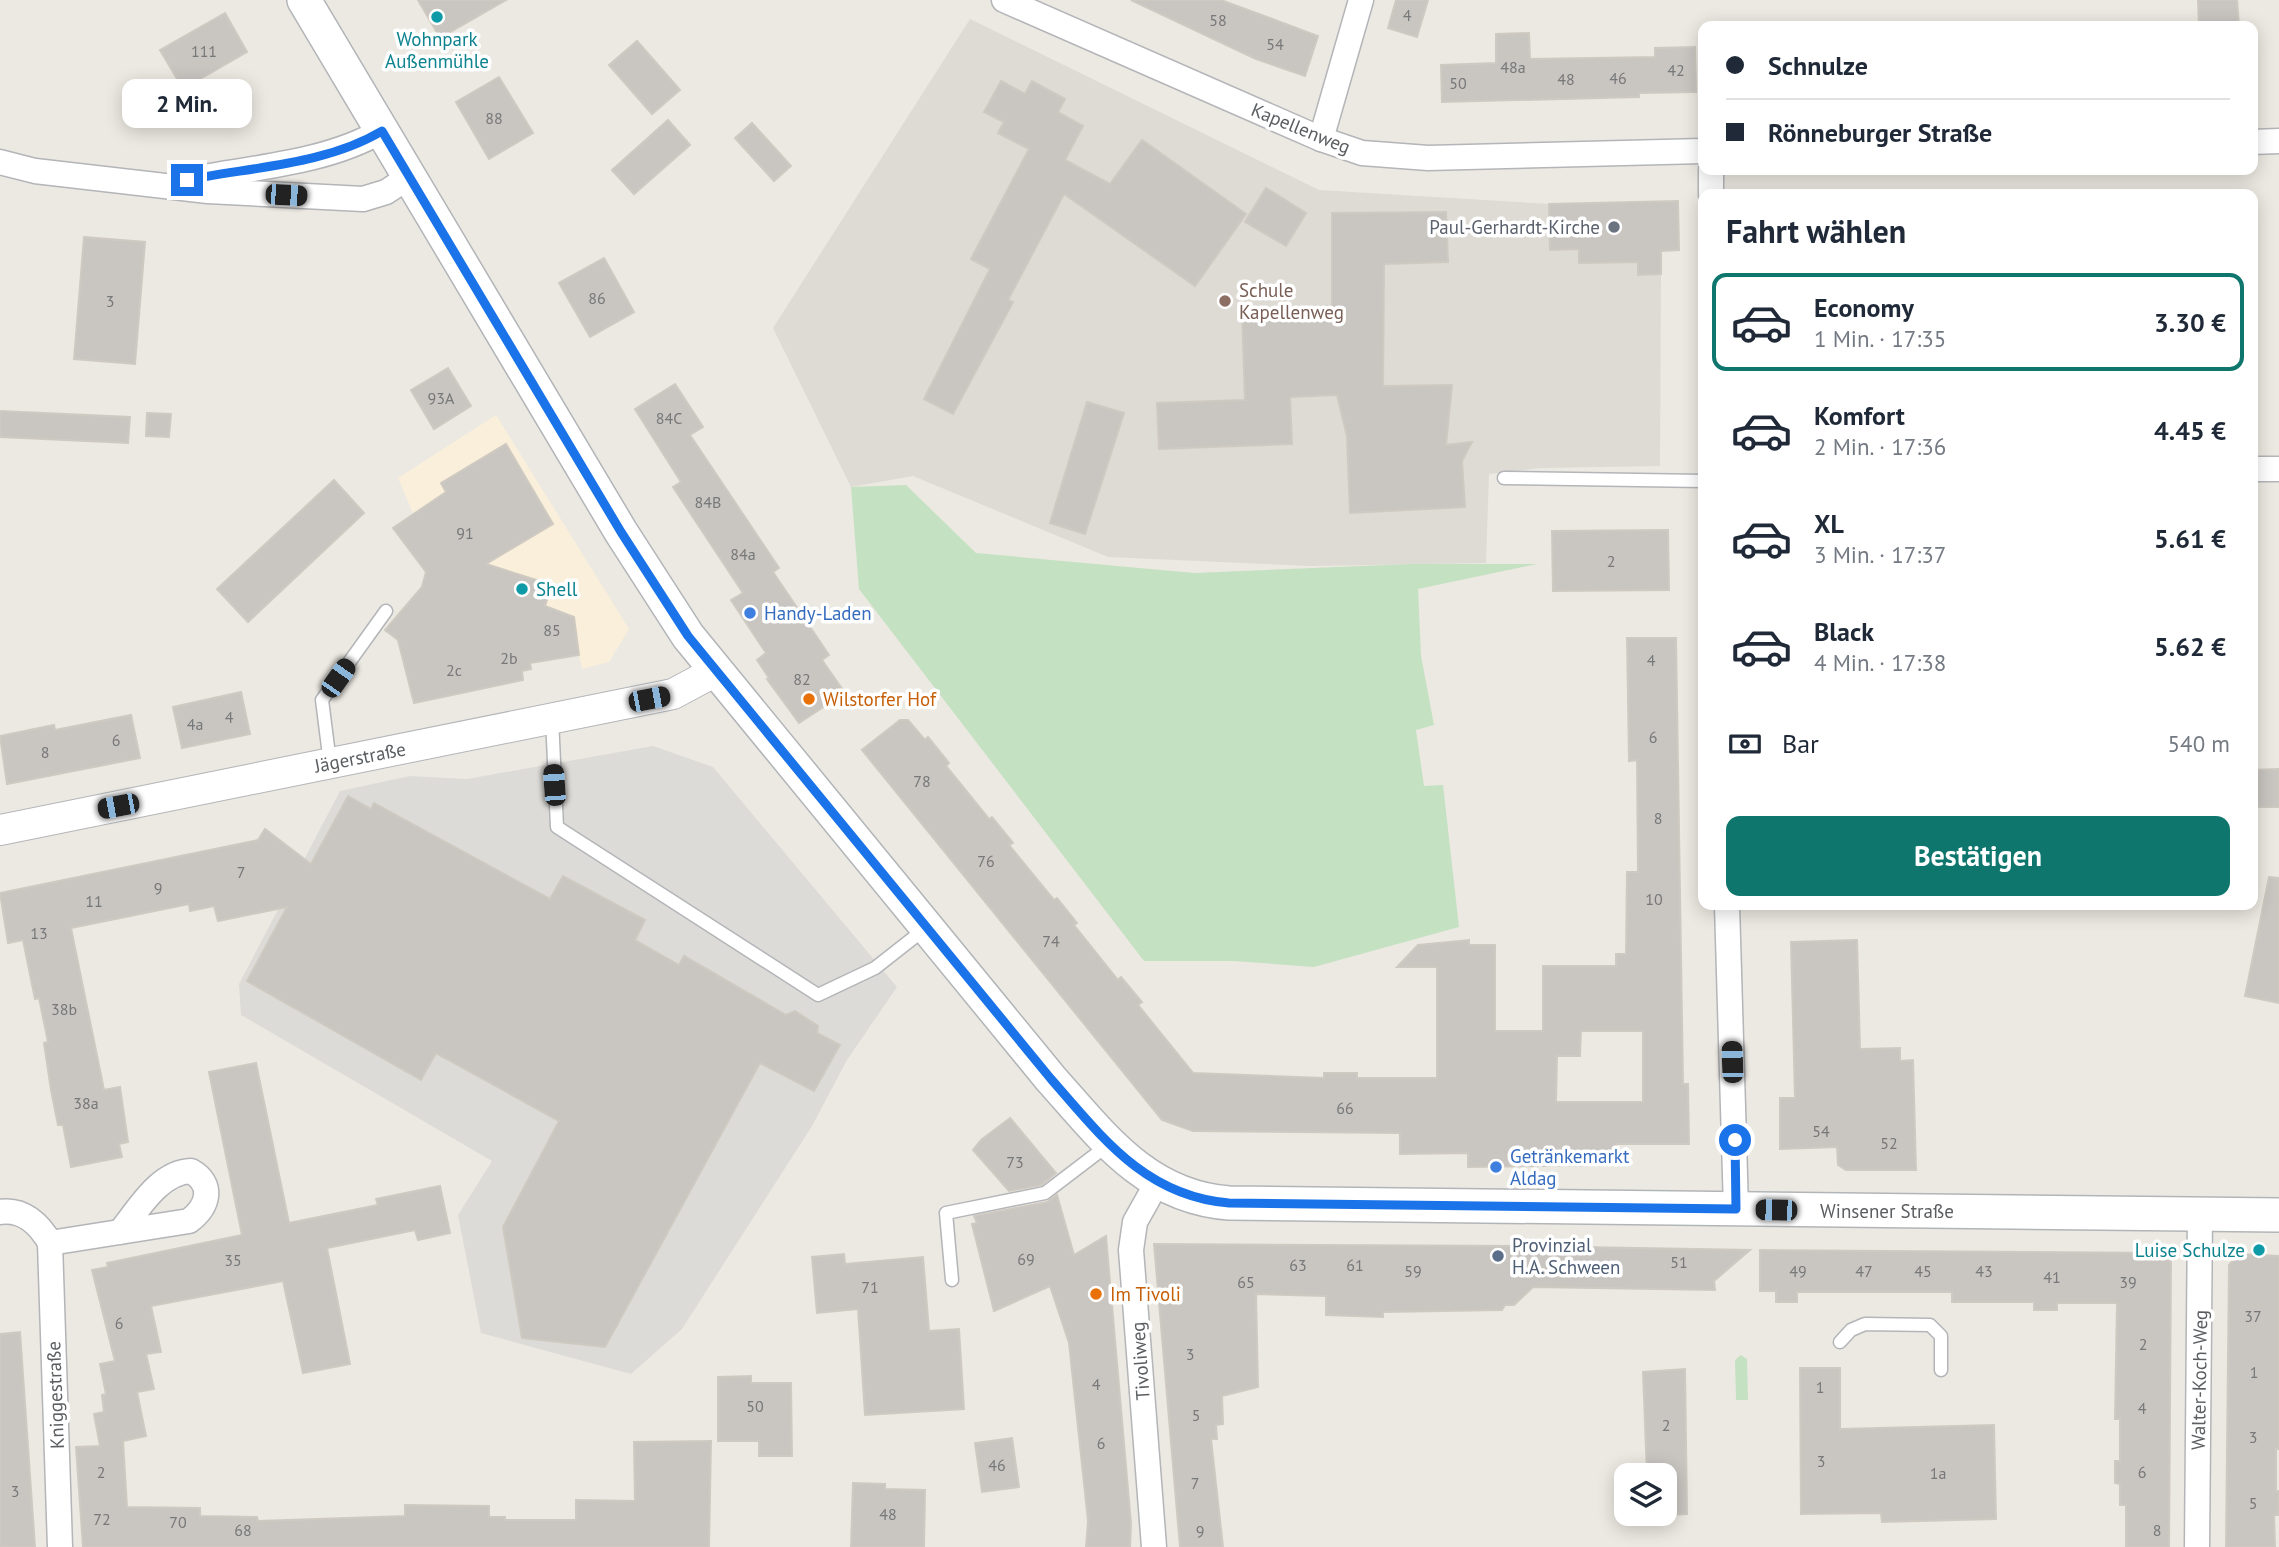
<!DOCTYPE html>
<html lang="de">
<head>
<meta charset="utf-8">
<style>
	:root { --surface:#fff; --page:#f6f6f7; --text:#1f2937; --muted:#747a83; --line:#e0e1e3; --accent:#0f766e }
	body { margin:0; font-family:"PT Sans",sans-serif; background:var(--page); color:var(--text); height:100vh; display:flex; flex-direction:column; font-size:26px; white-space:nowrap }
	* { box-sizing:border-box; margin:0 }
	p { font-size:23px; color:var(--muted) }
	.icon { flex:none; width:38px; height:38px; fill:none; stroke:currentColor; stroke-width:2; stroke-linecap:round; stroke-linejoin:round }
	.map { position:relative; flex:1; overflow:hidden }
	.panel { position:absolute; left:1698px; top:189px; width:560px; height:721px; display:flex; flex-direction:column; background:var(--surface); border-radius:14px; box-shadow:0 4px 18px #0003 }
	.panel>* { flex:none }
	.guide { position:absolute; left:1698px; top:21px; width:560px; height:154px; border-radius:14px; box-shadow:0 4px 18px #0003; display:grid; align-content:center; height:154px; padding:0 28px; background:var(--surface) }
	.controls { position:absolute; left:1614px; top:1463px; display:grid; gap:14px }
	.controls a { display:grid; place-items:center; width:63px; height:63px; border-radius:14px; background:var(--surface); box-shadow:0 4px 18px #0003; font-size:35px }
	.end { position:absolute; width:32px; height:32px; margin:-16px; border:9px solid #1a73e8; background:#fff; box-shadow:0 0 0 4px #fff }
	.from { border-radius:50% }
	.bubble { position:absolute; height:49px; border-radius:14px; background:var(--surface); box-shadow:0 4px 18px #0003; font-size:23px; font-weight:700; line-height:49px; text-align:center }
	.car { position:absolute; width:21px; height:42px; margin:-21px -10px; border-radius:9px; box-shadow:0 0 5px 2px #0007; background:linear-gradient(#222 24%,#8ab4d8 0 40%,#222 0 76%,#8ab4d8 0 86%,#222 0) }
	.guide b { display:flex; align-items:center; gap:24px; height:66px; font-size:26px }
	.guide b+b { border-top:2px solid var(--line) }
	.guide i { width:18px; height:18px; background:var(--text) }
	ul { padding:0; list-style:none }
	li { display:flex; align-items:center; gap:21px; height:98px; margin:0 14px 10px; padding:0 14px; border:4px solid transparent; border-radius:14px }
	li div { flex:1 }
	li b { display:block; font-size:26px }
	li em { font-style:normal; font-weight:700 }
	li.current { border-color:var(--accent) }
	li>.icon { width:63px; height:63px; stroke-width:1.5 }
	h2 { padding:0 28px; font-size:32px; line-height:84px }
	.pay { display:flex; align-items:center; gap:18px; height:77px; padding:0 28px; font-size:26px }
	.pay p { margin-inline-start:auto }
	.button { display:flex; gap:14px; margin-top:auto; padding:14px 28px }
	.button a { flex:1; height:80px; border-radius:14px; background:var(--accent); color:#fff; font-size:28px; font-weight:700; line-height:80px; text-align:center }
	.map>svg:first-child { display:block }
	.commercial { fill:#f9efda }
	.industrial { fill:#dddbd7 }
	.education { fill:#dedad4 }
	.green { fill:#c4e1c1 }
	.building { fill:#c9c5c1; stroke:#cfcac1; stroke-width:2; fill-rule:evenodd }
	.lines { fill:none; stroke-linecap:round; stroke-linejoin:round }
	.service-casing { stroke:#b3b5b8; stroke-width:15 }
	.minor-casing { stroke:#b3b5b8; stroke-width:27 }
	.tertiary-casing { stroke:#b3b5b8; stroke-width:32 }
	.secondary-casing { stroke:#b2b5b8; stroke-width:36 }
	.service { stroke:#fff; stroke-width:12 }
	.minor { stroke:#fff; stroke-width:24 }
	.tertiary { stroke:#fff; stroke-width:30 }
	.secondary { stroke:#fff; stroke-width:33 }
	.route { stroke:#1a73e8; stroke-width:9 }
	.culture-dot { fill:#0f9aa8; stroke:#fff; stroke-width:2.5 }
	.worship-dot { fill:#6b7280; stroke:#fff; stroke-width:2.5 }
	.education-dot { fill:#8d6e63; stroke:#fff; stroke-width:2.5 }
	.shop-dot { fill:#3f7fe0; stroke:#fff; stroke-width:2.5 }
	.food-dot { fill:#e8710a; stroke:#fff; stroke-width:2.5 }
	.service-dot { fill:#5c6f8a; stroke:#fff; stroke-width:2.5 }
	.labels { text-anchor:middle; stroke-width:7; stroke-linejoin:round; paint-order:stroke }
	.number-label { font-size:16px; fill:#767879 }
	.culture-label { font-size:19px; fill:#0d838f; stroke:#fff }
	.street-label { font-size:19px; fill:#5b5e61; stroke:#fff }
	.worship-label { font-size:19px; fill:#5b616d; stroke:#fff; text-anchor:end }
	.education-label { font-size:19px; fill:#785e54; stroke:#fff; text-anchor:start }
	.shop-label { font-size:19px; fill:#366cbe; stroke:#fff; text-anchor:start }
	.food-label { font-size:19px; fill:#c56008; stroke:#fff; text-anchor:start }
	.service-label { font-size:19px; fill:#4e5e75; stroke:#fff; text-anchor:start }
</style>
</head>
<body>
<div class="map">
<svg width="2279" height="1547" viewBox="0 0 2279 1547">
	<rect width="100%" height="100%" fill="#ece9e2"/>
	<polygon class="commercial" points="496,415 629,629 609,662 582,669 579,655 537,662 529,635 459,579 413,513 398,478"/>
	<polygon class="industrial" points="653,746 713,767 897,987 847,1060 812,1126 682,1329 631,1374 481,1333 458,1215 492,1161 241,1015 239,984 340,791 410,776 467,779"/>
	<polygon class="education" points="970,19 1319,190 1549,204 1550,250 1579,249 1638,262 1638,275 1661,274 1660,466 1540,468 1489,474 1486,563 1310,566 1108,557 913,476 851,487 773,328"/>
	<g class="green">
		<polygon points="906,485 976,553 1194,573 1410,564 1537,564 1418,589 1421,656 1434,725 1416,730 1424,786 1443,785 1459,927 1314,967 1234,961 1144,961 859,589 851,487"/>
		<polygon points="1741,1355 1747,1359 1748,1400 1736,1400 1735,1360"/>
	</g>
	<g class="building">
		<polygon points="418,0 506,0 440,38"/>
		<polygon points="1131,0 1221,0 1318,36 1305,76 1256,59"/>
		<polygon points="1396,0 1428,0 1417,37 1388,28"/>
		<polygon points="2198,0 2237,0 2239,26 2199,26"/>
		<polygon points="225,13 247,52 183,89 160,50"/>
		<polygon points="1529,33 1530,59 1655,57 1655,48 1695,47 1696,92 1639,93 1639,97 1442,102 1441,65 1496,63 1496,34"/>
		<polygon points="637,41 680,90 652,114 609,65"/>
		<polygon points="499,77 533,133 489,159 456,102"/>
		<polygon points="1001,81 1025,94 1032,81 1065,99 1058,112 1083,126 1065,160 1110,184 1142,140 1246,214 1195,286 1064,194 1008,300 1013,302 953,414 924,399 990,269 971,259 1029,149 998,133 1004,122 984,112"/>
		<polygon points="668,120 690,145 634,194 612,170"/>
		<polygon points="752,123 791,166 774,181 735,138"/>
		<polygon points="1266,188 1306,213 1286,246 1245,222"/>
		<polygon points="1678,201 1679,250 1661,251 1661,274 1638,275 1638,262 1579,263 1579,249 1550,250 1549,204"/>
		<polygon points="1446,212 1448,262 1384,264 1383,386 1452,385 1446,445 1472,442 1462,461 1465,507 1350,513 1347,436 1337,395 1290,397 1292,444 1159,449 1157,403 1245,400 1242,310 1332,306 1332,213"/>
		<polygon points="84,237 145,242 135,364 74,359"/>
		<polygon points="604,258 634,312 590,337 559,283"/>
		<polygon points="448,368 471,406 434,429 411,390"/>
		<polygon points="675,384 703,427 690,435 779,568 773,572 829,655 822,660 845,693 799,723 767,679 769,678 757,660 766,653 731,600 743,593 673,487 681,482 635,409"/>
		<polygon points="1087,402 1124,413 1085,534 1050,523"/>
		<polygon points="0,411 130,417 128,443 0,437"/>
		<polygon points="147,413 171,414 169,437 146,436"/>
		<polygon points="506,444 553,524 486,564 552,585 545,606 574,617 579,655 530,663 531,669 522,671 523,680 414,703 398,640 385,630 422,587 426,572 393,528 446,492 441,483"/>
		<polygon points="334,480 364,513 248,622 217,589"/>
		<polygon points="1668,530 1669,590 1553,591 1552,531"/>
		<path d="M1627,638H1676L1683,1084H1688L1689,1144H1617V1165L1468,1167V1153L1400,1154V1133L1193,1131L1162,1120L862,750L900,720H908L925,740L928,737L949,763L946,766L989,819L992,817L1013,843L1009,845L1054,900L1057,898L1077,923L1074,925L1118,980L1121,977L1142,1002L1138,1005L1193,1073L1324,1078V1073H1357V1078H1437V967H1397L1418,945L1469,940V945H1495V1031H1543V966H1616V954H1626L1627,872H1638L1637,760L1629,761ZM1581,1031H1643V1102H1556L1557,1056H1580Z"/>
		<polygon points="241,692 250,734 182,748 173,707"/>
		<polygon points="131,715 140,758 7,784 0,736 54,725 55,730"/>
		<polygon points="2279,769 2279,807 2252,807 2252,770"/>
		<polygon points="348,796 371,809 374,803 550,899 563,876 645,920 635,940 679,965 684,956 786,1015 795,1011 818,1026 817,1033 840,1045 814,1091 760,1063 605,1347 522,1338 503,1227 559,1121 436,1053 421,1080 247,981 287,907 218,921 214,906 190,911 189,904 71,928 104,1090 120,1087 128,1142 119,1144 122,1157 71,1167 63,1125 58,1125 51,1090 44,1043 48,1042 39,998 35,999 23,940 8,943 0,893 258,840 265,829 311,864"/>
		<polygon points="2269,877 2279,878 2279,1003 2245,996"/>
		<polygon points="1857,940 1860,1049 1900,1048 1900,1061 1913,1060 1916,1170 1846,1170 1838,1165 1837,1147 1780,1149 1780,1098 1795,1098 1791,942"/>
		<polygon points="256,1063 289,1223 378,1205 376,1199 440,1186 450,1233 418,1240 415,1230 327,1248 350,1364 303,1373 283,1281 151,1306 161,1352 146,1354 154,1389 137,1392 146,1436 123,1441 127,1507 200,1508 200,1516 257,1517 258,1521 405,1516 405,1505 489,1506 489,1517 505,1517 505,1520 576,1520 576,1500 635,1501 634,1442 711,1441 709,1547 83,1547 76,1447 100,1446 94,1414 104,1412 102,1395 106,1394 100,1364 115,1361 92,1270 108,1267 107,1263 242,1235 209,1072"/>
		<polygon points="1010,1118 1056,1173 1041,1185 1009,1191 973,1150 981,1140"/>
		<polygon points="1057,1195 1074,1255 1106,1236 1131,1524 1130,1547 1086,1547 1088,1521 1069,1343 1050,1286 994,1311 972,1224 977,1223 974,1216 1047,1202"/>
		<polygon points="1154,1244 1523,1246 1750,1250 1714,1281 1715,1290 1533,1287 1514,1305 1505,1305 1502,1310 1383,1312 1383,1317 1326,1315 1326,1296 1256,1294 1258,1387 1222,1396 1223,1424 1216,1425 1217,1439 1211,1439 1223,1547 1180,1547"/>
		<polygon points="1760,1250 2161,1253 2171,1262 2169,1547 2126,1547 2126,1505 2120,1505 2120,1484 2115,1483 2115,1461 2120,1461 2120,1419 2115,1419 2117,1303 2057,1303 2057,1310 2034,1310 2034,1302 1952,1302 1952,1292 1797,1292 1797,1302 1776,1302 1776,1291 1760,1291"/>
		<polygon points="844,1254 845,1264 923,1257 929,1331 959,1329 964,1409 865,1415 858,1309 817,1313 812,1257"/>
		<polygon points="2239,1254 2279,1256 2279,1449 2276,1449 2276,1491 2279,1491 2278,1515 2274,1515 2275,1547 2226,1547 2229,1265"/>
		<polygon points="20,1332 35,1547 0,1547 0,1334"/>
		<polygon points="1800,1368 1840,1368 1840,1429 1994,1425 1996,1519 1882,1522 1881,1513 1801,1514"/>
		<polygon points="1685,1369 1687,1514 1648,1516 1648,1514 1664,1514 1664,1475 1647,1475 1643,1372"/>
		<polygon points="751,1376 751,1383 791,1383 792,1456 759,1456 759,1441 718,1441 718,1377"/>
		<polygon points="1012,1438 1019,1487 982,1492 975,1443"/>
		<polygon points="853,1483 885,1484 885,1489 925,1490 924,1547 851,1547"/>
	</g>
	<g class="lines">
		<defs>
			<g id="service">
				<polyline points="1504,478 1703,481"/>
				<polyline points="552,718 557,827 818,995 875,968 926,928"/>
				<polyline points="330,763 322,700 386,611"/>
				<polyline points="952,1280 946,1213 1045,1193 1108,1145"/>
				<polyline points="1840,1342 1851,1330 1865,1324 1930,1325 1941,1336 1941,1370"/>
			</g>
			<g id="minor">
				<polyline points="1004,0 1321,139 1362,153 1428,158 1703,151"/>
				<polyline points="1321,139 1361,0"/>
				<polyline points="2252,142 2279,141"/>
				<polyline points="0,162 35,171 208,191 363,199 386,192 409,177"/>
				<polyline points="1711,170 1711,194"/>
				<path d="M182,181C246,168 325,164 381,131"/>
				<polyline points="2252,469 2279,469"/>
				<polyline points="1727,905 1736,1209"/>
				<path d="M0,1212C23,1208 40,1225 50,1243L60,1547"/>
				<path d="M50,1243L189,1221C209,1206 214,1184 191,1171C159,1172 138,1210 120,1232"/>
				<polyline points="1154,1547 1131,1250 1135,1222 1158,1181"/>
				<polyline points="2197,1547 2200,1214"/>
			</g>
			<polyline id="tertiary" points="0,830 673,694 716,671"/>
			<path id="secondary" d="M304,0L621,532L688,636L1051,1079C1102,1136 1146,1197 1229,1203L2279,1215"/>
		</defs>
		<use href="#service" class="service-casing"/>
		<use href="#minor" class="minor-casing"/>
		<use href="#tertiary" class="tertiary-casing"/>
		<use href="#secondary" class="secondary-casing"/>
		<use href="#service" class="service"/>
		<use href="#minor" class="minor"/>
		<use href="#tertiary" class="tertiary"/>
		<use href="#secondary" class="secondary"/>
	</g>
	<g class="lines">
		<path class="route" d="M187,180C251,167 325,165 382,131L621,532L688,636L1051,1079C1102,1137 1145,1196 1229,1203L1736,1209L1735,1140"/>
	</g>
	<g class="culture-dot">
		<circle cx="437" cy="17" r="7"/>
		<circle cx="522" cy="589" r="7"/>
		<circle cx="2259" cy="1250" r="7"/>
	</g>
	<circle class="worship-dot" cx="1614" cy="227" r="7"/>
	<circle class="education-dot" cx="1225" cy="301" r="7"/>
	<g class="shop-dot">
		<circle cx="750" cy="613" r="7"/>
		<circle cx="1496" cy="1167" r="7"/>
	</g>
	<g class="food-dot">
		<circle cx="809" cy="699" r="7"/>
		<circle cx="1096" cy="1294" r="7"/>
	</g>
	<circle class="service-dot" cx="1498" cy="1256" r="7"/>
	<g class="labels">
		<g class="number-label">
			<text x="1407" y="21">4</text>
			<text x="1218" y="26">58</text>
			<text x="1275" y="50">54</text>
			<text x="204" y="57">111</text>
			<text x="1513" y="73">48a</text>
			<text x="1676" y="76">42</text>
			<text x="1618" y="84">46</text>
			<text x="1566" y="85">48</text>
			<text x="1458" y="89">50</text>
			<text x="494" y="124">88</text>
			<text x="597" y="304">86</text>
			<text x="110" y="307">3</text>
			<text x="441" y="404">93А</text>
			<text x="669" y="424">84С</text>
			<text x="708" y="508">84B</text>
			<text x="465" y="539">91</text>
			<text x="743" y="560">84a</text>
			<text x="1611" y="567">2</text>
			<text x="552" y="636">85</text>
			<text x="509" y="664">2b</text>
			<text x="1651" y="666">4</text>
			<text x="454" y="676">2c</text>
			<text x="802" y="685">82</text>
			<text x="229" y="723">4</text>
			<text x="195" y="730">4a</text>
			<text x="1653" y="743">6</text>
			<text x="116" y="746">6</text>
			<text x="45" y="758">8</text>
			<text x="922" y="787">78</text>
			<text x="1658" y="824">8</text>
			<text x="986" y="867">76</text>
			<text x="241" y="878">7</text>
			<text x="158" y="894">9</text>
			<text x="1654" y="905">10</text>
			<text x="94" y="907">11</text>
			<text x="39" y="939">13</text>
			<text x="1051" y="947">74</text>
			<text x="64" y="1015">38b</text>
			<text x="86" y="1109">38a</text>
			<text x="1345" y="1114">66</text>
			<text x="1821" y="1137">54</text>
			<text x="1889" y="1149">52</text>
			<text x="1015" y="1168">73</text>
			<text x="1026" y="1265">69</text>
			<text x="233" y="1266">35</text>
			<text x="1679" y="1268">51</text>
			<text x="1298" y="1271">63</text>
			<text x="1355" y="1271">61</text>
			<text x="1413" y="1277">59</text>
			<text x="1798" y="1277">49</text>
			<text x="1864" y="1277">47</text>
			<text x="1923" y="1277">45</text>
			<text x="1984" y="1277">43</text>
			<text x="2052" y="1283">41</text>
			<text x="1246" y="1288">65</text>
			<text x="2128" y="1288">39</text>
			<text x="870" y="1293">71</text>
			<text x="2253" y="1322">37</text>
			<text x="119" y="1329">6</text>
			<text x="2143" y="1350">2</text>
			<text x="1190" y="1360">3</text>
			<text x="2254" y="1378">1</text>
			<text x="1096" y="1390">4</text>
			<text x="1820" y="1393">1</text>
			<text x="755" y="1412">50</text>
			<text x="2142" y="1414">4</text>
			<text x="1196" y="1421">5</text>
			<text x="1666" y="1431">2</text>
			<text x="2253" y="1443">3</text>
			<text x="1101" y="1449">6</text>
			<text x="1821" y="1467">3</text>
			<text x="997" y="1471">46</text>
			<text x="101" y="1478">2</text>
			<text x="2142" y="1478">6</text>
			<text x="1938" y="1479">1a</text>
			<text x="1195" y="1489">7</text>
			<text x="15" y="1497">3</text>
			<text x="2253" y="1509">5</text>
			<text x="888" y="1520">48</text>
			<text x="102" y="1525">72</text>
			<text x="178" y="1528">70</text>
			<text x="243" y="1536">68</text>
			<text x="2157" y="1536">8</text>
			<text x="1200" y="1537">9</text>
		</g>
		<g class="culture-label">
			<text x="437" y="46">Wohnpark<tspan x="437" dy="22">Außenmühle</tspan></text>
			<text x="536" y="596" text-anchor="start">Shell</text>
			<text x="2245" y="1257" text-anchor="end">Luise Schulze</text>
		</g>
		<g class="street-label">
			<text transform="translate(1301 128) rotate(22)" y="7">Kapellenweg</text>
			<text transform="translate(360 757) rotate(-11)" y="7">Jägerstraße</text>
			<text x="1887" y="1218">Winsener Straße</text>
			<text transform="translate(1140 1361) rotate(-94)" y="7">Tivoliweg</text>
			<text transform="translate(2199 1380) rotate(-89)" y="7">Walter-Koch-Weg</text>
			<text transform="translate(55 1395) rotate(-92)" y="7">Kniggestraße</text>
		</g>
		<g class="worship-label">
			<text x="1600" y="234">Paul-Gerhardt-Kirche</text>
		</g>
		<g class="education-label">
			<text x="1239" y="297">Schule<tspan x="1239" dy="22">Kapellenweg</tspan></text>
		</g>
		<g class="shop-label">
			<text x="764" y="620">Handy-Laden</text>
			<text x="1510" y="1163">Getränkemarkt<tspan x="1510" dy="22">Aldag</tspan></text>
		</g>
		<g class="food-label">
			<text x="823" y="706">Wilstorfer Hof</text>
			<text x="1110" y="1301">Im Tivoli</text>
		</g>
		<g class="service-label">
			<text x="1512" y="1252">Provinzial<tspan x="1512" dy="22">H.A. Schween</tspan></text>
		</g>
	</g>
</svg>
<div class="controls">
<a><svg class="icon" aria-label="layers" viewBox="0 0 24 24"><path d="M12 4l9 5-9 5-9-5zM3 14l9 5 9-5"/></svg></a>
</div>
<i class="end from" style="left:1735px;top:1140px"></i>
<i class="end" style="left:187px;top:180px"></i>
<div class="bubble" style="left:122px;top:79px;width:130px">2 Min.</div>
<i class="car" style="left:286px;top:195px;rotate:93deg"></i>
<i class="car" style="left:338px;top:678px;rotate:35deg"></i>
<i class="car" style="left:649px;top:699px;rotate:79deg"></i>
<i class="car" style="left:554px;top:785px;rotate:356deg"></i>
<i class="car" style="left:118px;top:806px;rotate:259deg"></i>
<i class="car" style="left:1732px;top:1062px;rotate:358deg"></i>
<i class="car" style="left:1776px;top:1210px;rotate:271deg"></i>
<div class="guide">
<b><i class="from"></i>Schnulze</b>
<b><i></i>Rönneburger Straße</b>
</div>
<section class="panel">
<h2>Fahrt wählen</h2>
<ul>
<li class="current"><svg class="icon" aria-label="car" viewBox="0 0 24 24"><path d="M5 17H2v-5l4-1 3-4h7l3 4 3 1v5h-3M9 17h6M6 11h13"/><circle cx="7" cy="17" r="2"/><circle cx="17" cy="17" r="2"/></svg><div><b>Economy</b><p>1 Min. · 17:35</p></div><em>3.30 €</em></li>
<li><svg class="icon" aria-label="car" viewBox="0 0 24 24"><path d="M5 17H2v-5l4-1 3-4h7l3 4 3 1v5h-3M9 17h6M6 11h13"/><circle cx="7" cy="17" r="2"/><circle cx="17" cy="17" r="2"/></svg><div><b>Komfort</b><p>2 Min. · 17:36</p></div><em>4.45 €</em></li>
<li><svg class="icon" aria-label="car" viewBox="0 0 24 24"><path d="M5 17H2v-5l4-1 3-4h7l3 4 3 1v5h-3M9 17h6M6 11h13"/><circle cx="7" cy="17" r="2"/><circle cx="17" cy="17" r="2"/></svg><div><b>XL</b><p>3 Min. · 17:37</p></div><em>5.61 €</em></li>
<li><svg class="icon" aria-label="car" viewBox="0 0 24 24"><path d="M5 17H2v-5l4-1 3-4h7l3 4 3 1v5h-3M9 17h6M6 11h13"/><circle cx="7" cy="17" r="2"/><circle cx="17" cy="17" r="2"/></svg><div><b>Black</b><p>4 Min. · 17:38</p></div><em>5.62 €</em></li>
</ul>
<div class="pay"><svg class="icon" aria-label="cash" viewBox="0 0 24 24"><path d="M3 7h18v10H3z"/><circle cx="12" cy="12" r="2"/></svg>Bar<p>540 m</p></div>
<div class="button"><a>Bestätigen</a></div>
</section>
</div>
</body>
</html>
